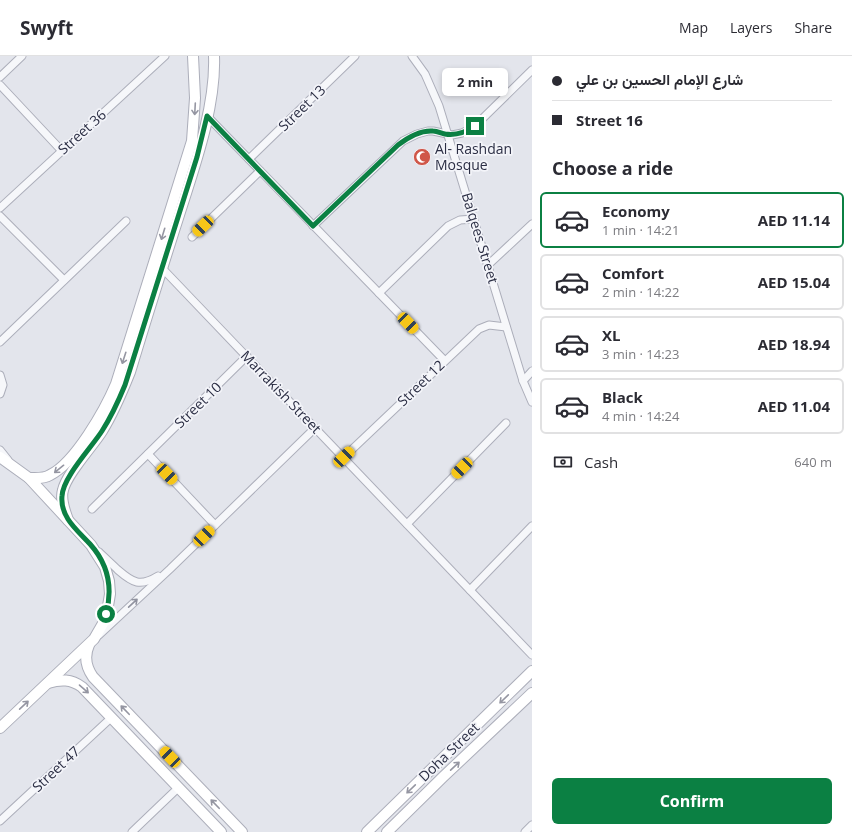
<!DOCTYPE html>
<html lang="en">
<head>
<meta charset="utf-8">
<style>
	:root { --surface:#fff; --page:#f2f2f3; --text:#2b2b33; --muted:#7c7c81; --line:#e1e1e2; --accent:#0b8043 }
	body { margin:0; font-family:"Open Sans",Vazirmatn,sans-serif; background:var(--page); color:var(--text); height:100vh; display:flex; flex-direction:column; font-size:15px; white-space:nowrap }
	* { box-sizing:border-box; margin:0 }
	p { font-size:13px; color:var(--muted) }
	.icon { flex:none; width:22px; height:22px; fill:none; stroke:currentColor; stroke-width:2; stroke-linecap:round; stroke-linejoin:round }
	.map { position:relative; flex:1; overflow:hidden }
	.drawer { display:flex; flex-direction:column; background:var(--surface); width:320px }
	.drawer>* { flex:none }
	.top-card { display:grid; align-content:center; height:88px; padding:0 20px; background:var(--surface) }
	.end { position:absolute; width:18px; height:18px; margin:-9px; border:5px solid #0b8043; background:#fff; box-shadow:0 0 0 2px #fff }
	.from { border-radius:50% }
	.bubble { position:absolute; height:28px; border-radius:6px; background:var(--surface); box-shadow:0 2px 6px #0003; font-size:13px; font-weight:700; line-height:28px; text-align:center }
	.car { position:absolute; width:12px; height:24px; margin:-12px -6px; border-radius:5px; box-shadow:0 0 3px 1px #0007; background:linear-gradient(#f5c518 24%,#345 0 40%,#f5c518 0 76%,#345 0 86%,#f5c518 0) }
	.top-card b { display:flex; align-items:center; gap:14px; height:38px; font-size:15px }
	.top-card b+b { border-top:1px solid var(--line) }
	.top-card i { width:10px; height:10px; background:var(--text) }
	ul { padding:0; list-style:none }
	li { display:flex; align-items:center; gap:12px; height:56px; margin:0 8px 6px; padding:0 12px; border:2px solid var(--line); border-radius:6px }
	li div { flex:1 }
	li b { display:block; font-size:15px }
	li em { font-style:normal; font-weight:700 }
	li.selected { border-color:var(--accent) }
	li>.icon { width:36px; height:36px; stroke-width:1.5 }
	h2 { padding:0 20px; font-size:18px; line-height:48px }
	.pay { display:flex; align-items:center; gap:10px; height:44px; padding:0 20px; font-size:15px }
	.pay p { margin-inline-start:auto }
	.button { display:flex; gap:8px; margin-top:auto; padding:8px 20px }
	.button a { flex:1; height:46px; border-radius:6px; background:var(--accent); color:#fff; font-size:16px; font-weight:700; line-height:46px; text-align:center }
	header { display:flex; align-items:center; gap:24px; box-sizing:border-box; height:56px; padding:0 20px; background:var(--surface); border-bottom:1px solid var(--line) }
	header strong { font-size:19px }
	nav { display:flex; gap:22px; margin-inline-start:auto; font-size:14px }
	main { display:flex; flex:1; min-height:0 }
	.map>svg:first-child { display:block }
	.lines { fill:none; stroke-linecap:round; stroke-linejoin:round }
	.street-casing { stroke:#acaeba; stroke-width:9 }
	.secondary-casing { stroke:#acaeba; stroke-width:12 }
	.street { stroke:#f6f7fa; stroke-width:7 }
	.secondary { stroke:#fff; stroke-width:10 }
	.oneway { stroke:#9596a2 }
	.oneway2 { stroke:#90929f }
	.route { stroke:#0b8043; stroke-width:5 }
	.labels { text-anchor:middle; stroke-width:3.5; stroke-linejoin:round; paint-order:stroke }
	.street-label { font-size:14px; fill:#2b2e44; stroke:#f3f4f9 }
	.poi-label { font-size:14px; fill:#2b2e44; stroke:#f3f4f9; text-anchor:start }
</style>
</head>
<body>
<header>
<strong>Swyft</strong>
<nav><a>Map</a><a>Layers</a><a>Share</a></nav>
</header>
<main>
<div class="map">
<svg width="532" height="776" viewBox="0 0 532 776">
	<rect width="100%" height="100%" fill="#e3e5ec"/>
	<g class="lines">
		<defs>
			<g id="street">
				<polyline points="412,0 425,18 439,50 523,325 532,346"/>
				<polyline points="0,21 22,0"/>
				<polyline points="0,29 61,94"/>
				<polyline points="207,60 444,304"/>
				<polyline points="249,103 355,0"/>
				<polyline points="0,152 165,0"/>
				<polyline points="0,160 64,224"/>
				<polyline points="313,170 403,85 417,78 428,75 433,75 452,79 462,77 470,73 479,66 532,14"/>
				<polyline points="192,181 260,115"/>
				<polyline points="488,209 532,168"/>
				<polyline points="160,210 532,599"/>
				<polyline points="379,237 448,170 460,164 474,163"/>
				<polyline points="0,286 126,165"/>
				<polyline points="0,319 3,329 0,338"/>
				<polyline points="523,325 532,315"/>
				<polyline points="0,394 8,404"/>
				<polyline points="148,398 215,469"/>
				<polyline points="344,401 479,273 489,269 506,271"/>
				<polyline points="92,453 247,300"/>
				<polyline points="407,468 506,367"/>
				<path d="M99,496C105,502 112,508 118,514C133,527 140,531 158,520"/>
				<polyline points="470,534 532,470"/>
				<polyline points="99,579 170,513 315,372"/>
				<polyline points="0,765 112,661"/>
				<polyline points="132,776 178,732"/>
				<polyline points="525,776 532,769"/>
			</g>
			<g id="secondary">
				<polyline points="0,401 29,422 91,489 105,511 109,525 110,538 108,550 105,564 94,583 0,672"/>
				<path d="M29,422C36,422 44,423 50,419C75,407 105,354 116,328L192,85L195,42L193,0"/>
				<path d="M68,464C65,455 60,444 63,434C67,417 92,391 102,375C114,356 122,336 130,316C146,263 163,209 180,156C195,109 216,50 214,0"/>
				<path d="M89,589C84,600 86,611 93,621L242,776"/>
				<path d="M48,627C61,623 71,623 82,631L221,776"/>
				<polyline points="367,776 532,615"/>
				<polyline points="387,776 444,720 532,637"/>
			</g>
		</defs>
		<use href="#street" class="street-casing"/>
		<use href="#secondary" class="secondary-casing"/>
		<use href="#street" class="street"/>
		<use href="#secondary" class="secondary"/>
	</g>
	<defs><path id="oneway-shaft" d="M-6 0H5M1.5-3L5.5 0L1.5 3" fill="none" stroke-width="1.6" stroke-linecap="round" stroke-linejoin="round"/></defs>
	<g class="oneway">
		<use href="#oneway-shaft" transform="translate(195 53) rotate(93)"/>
		<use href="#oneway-shaft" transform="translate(163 178) rotate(107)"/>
		<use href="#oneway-shaft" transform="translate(124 302) rotate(108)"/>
		<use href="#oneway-shaft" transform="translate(59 413) rotate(141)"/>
		<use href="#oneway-shaft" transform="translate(84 633) rotate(41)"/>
		<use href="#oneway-shaft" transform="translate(504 643) rotate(136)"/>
		<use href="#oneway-shaft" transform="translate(24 649) rotate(-43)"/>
		<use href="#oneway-shaft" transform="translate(125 654) rotate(-134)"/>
		<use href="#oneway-shaft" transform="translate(455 710) rotate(-43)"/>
		<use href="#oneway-shaft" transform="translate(411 733) rotate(136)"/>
		<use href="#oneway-shaft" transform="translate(215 748) rotate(-134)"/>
	</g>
	<use class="oneway2" href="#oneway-shaft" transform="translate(133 547) rotate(-43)"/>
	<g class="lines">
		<path class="route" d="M106,558C113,532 108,508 90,488C77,474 60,461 62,440C63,421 91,392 102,375C111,361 118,346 125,329L197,101L207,60L313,170L398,89C407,82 421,74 433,75C437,75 441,77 445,78C456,80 466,76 475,70"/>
	</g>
	<defs>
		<symbol id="mosque-disc" viewBox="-11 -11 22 22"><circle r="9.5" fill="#d05749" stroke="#f3f4f9"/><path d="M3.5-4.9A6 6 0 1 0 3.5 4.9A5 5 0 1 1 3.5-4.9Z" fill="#fff"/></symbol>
	</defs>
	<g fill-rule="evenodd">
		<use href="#mosque-disc" x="412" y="91" width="20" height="20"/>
	</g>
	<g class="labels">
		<g class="street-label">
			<text transform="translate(302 52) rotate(-44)" y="5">Street 13</text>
			<text transform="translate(82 76) rotate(-42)" y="5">Street 36</text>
			<text transform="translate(480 182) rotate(73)" y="5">Balqees Street</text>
			<text transform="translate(421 327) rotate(-44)" y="5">Street 12</text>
			<text transform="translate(281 336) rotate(46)" y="5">Marrakish Street</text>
			<text transform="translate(198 349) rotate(-44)" y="5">Street 10</text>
			<text transform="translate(449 696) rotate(-44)" y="5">Doha Street</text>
			<text transform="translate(56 713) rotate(-43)" y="5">Street 47</text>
		</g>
		<g class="poi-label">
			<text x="435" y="98">Al- Rashdan<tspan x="435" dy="16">Mosque</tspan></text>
		</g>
	</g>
</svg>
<i class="end from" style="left:106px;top:558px"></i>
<i class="end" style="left:475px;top:70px"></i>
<div class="bubble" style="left:442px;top:12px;width:66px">2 min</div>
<i class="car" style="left:203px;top:170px;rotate:226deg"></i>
<i class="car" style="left:408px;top:267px;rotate:136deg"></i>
<i class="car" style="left:344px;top:401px;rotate:46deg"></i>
<i class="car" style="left:462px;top:412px;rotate:225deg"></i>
<i class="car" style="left:167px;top:418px;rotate:136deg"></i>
<i class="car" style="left:204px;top:480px;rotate:46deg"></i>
<i class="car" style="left:170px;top:701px;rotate:316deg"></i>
</div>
<section class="drawer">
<div class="top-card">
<b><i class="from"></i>شارع الإمام الحسين بن علي</b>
<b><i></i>Street 16</b>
</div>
<h2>Choose a ride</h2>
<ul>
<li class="selected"><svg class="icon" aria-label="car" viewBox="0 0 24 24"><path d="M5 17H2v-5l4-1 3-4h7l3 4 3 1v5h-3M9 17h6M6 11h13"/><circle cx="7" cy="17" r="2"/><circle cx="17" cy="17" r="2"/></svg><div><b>Economy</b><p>1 min · 14:21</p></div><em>AED 11.14</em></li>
<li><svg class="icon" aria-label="car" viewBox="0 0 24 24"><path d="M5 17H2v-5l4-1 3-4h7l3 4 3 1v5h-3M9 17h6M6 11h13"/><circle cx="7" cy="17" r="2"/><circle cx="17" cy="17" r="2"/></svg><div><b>Comfort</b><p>2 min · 14:22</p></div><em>AED 15.04</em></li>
<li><svg class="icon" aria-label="car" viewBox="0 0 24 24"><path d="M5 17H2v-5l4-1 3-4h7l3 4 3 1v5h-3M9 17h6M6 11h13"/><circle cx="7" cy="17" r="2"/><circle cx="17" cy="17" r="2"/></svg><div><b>XL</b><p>3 min · 14:23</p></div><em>AED 18.94</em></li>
<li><svg class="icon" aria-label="car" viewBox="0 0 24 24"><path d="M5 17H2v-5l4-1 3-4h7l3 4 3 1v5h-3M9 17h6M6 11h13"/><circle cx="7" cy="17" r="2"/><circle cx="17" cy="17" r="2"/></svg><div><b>Black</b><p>4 min · 14:24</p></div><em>AED 11.04</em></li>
</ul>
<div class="pay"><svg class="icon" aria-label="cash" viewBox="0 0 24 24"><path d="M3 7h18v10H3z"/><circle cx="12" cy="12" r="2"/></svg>Cash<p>640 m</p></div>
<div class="button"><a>Confirm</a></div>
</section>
</main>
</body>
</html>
